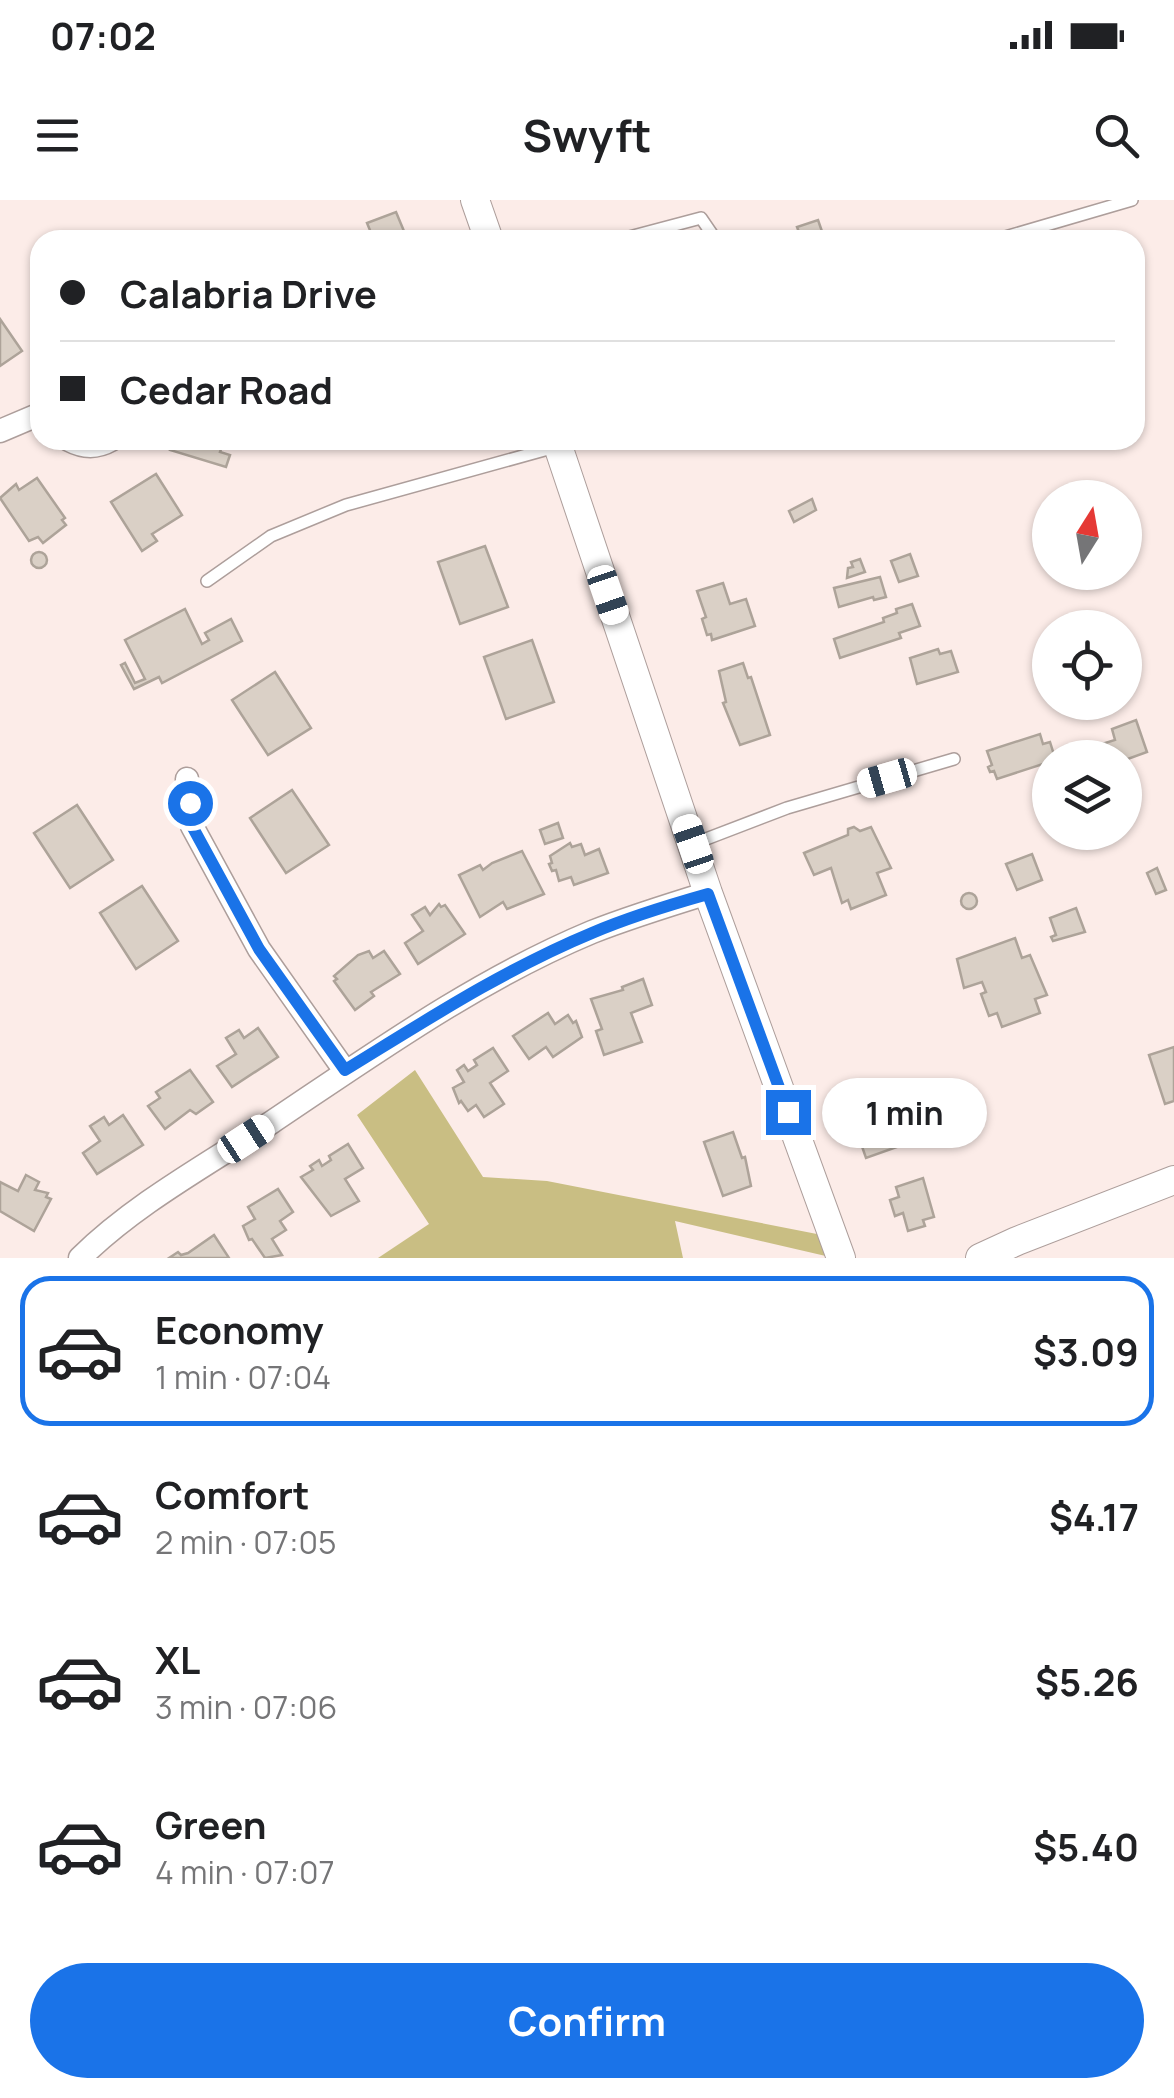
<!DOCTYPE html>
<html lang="en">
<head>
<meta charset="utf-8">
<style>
	:root { --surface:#fff; --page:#f2f2f2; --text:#202124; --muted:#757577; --line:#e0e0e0; --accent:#1a73e8 }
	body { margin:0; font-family:Manrope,sans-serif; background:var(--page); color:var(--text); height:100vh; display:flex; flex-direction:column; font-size:38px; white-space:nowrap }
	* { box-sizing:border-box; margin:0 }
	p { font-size:32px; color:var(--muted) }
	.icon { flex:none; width:55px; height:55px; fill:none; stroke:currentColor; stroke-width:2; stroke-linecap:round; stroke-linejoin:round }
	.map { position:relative; height:1058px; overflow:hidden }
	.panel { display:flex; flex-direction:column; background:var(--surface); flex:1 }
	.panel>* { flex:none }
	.top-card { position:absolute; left:30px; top:30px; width:1115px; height:220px; border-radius:30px; box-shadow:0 2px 8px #0004; display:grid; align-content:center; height:220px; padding:0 30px; background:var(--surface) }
	.needle { width:65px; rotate:11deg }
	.tools { position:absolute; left:1032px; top:280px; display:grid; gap:20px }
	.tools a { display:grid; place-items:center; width:110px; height:110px; border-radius:50%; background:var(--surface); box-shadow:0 2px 8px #0004; font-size:50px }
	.end { position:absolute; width:45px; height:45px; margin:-22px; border:12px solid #1a73e8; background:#fff; box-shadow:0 0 0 5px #fff }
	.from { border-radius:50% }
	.bubble { position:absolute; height:70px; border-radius:35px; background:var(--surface); box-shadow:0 2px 8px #0004; font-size:32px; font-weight:700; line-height:70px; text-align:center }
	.car { position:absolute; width:30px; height:60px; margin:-30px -15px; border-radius:12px; box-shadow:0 0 8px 2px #0007; background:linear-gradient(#fff 24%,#345 0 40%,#fff 0 76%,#345 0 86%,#fff 0) }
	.top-card b { display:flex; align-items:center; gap:35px; height:95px; font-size:38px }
	.top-card b+b { border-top:2px solid var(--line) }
	.top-card i { width:25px; height:25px; background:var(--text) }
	ul { padding:18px 0 0; list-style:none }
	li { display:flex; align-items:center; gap:30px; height:150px; margin:0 20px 15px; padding:0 10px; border:5px solid transparent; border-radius:30px }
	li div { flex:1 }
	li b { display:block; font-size:38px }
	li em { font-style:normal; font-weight:700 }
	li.active { border-color:var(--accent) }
	li>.icon { width:90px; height:90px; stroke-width:1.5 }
	.action { display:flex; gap:20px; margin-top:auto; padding:20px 30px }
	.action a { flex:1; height:115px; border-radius:60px; background:var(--accent); color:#fff; font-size:40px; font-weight:700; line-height:115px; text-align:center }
	.status { display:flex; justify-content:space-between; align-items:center; height:70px; padding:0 50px; background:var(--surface); direction:ltr }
	.status svg { height:28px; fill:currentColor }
	header { display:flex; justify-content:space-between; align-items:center; height:130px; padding:0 30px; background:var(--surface); font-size:45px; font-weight:700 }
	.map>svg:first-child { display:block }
	.green { fill:#c9be83 }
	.building { fill:#dad0c6; stroke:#ada399; stroke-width:2.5 }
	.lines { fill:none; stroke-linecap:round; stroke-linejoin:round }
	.service-casing { stroke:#ad9e9b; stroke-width:14 }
	.minor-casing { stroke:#ad9e9b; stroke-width:25 }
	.tertiary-casing { stroke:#ad9e9b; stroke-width:30 }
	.service { stroke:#fff; stroke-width:11 }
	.minor { stroke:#fff; stroke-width:22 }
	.tertiary { stroke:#fff; stroke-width:28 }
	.route { stroke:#1a73e8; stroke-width:12 }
</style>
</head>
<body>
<div class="status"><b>07:02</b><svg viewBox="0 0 49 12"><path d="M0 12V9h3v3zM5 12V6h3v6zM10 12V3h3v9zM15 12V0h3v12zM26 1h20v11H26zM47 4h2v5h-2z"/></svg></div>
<header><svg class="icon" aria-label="menu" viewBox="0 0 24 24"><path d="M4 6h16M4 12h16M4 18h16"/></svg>Swyft<svg class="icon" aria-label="search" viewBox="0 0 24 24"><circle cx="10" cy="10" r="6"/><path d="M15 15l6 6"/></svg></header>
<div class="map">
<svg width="1174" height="1058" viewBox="0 0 1174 1058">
	<rect width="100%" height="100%" fill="#fcece8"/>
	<polygon class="green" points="415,870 483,977 547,981 822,1035 830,1057 675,1021 683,1058 378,1058 429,1024 357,915"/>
	<g class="building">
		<polygon points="396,12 406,36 409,35 411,40 374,40 367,23"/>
		<polygon points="818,20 825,40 802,40 797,27"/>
		<polygon points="0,119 22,151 0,166"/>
		<polygon points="173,240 224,240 220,252 230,255 226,267 170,250"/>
		<polygon points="156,274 182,315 152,334 157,341 142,351 111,302"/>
		<polygon points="37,278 65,318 62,320 66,325 43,343 38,337 29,341 0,298 16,284 19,290"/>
		<polygon points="812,299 816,310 794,322 789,311"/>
		<polygon points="485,346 508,407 460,424 438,362"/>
		<circle cx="39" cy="360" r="8"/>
		<polygon points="910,354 918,376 899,382 891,361"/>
		<polygon points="860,359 865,372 847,378 848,368 853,367 851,362"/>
		<polygon points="880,377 886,397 874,400 873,397 839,407 834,388"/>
		<polygon points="723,383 730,404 746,399 755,426 712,440 711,434 707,435 702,419 706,417 697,391"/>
		<polygon points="912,404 920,426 899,433 901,438 840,458 834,439 884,422 883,418 897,413 896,409"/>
		<polygon points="185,409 202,444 209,440 205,433 231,419 242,441 162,483 159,477 134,489 121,465 125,463 135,483 145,479 125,440"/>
		<polygon points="532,440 554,502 506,519 484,457"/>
		<polygon points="938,449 940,454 951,451 958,472 917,484 910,458"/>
		<polygon points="743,463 748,478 751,477 770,535 740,545 723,503 726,502 719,471"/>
		<polygon points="275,472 311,528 268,555 232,500"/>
		<polygon points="1136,520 1147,552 1125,560 1125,558 1096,558 1092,547 1115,540 1112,529"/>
		<polygon points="1040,534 1043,544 1050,542 1055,558 1050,558 1049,562 997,579 994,571 990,572 988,567 992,565 987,551"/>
		<polygon points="292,590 329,645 286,673 250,618"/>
		<polygon points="77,605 113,660 70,688 34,633"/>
		<polygon points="558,623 563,638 545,644 540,630"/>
		<polygon points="854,627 860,631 871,627 891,668 877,673 886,695 851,709 848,700 842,703 831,668 814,675 804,653 848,635 848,629"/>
		<polygon points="570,643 572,647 581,644 585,655 599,649 608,673 574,685 571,677 559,681 556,670 552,671 549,664 552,663 550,656"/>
		<polygon points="522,651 544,694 507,709 503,702 480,717 459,675 480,665 483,670 492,663"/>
		<polygon points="1032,654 1042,680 1017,690 1006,664"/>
		<polygon points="1157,668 1166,690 1156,694 1147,673"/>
		<polygon points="142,686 178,741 136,769 100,713"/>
		<circle cx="969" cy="701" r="8"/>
		<polygon points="439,704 441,707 445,705 465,734 418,764 405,743 423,731 412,715 425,707 430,715"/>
		<polygon points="1076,708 1085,732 1053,741 1051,737 1056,735 1050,718"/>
		<polygon points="1015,738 1022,758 1030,755 1047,795 1035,799 1040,813 1002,827 997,813 989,816 981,794 986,792 982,782 964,788 957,759"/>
		<polygon points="369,751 373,758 384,751 400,774 371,792 374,796 355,810 334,781 337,779 334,776 358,755"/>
		<polygon points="643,779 652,805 631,813 642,842 604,855 596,831 602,829 591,799 623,790 622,787"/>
		<polygon points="548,813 555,824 568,815 573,823 576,821 582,837 553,857 546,847 529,859 513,836"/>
		<polygon points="258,828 278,857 232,887 217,866 236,854 226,838 239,830 244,838"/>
		<polygon points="1174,847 1174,901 1165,904 1149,855"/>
		<polygon points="493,848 508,871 490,883 504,904 484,917 476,905 468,911 461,901 459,903 453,888 464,882 457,870 464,865 468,871 477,865 474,860"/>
		<polygon points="190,870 213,902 196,914 190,910 165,929 148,906 160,898 156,892"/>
		<polygon points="896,899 911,942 866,958 858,935 869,931 862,911"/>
		<polygon points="123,915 143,945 97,974 83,953 100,941 90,926 104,917 109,925"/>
		<polygon points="733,932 742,958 745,957 751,986 723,996 704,942"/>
		<polygon points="348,944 363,968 345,979 359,1001 331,1016 301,977 313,970 310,966 319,960 322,966 331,960 329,956"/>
		<polygon points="26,975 39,982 35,990 48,993 46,997 51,999 34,1031 0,1011 0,982 18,991"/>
		<polygon points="923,978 934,1017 923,1020 925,1026 908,1031 903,1013 895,1016 890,1000 899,997 896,987"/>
		<polygon points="278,989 293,1012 280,1021 286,1030 272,1039 282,1055 265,1058 252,1039 249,1040 243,1026 255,1019 248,1007"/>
		<polygon points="214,1035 229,1058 169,1058 178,1052 181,1055 188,1053"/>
	</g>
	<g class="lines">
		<defs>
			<g id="service">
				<polyline points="618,40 701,18 716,40"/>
				<polyline points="995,40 1132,0"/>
				<polyline points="207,381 271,336 346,305 559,246"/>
				<polyline points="693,644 787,608 954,559"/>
			</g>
			<g id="minor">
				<polyline points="0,231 40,214"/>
				<path d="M69,240C84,248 97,248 111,240"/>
				<polyline points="187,579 192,626 259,749 345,871"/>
				<path d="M80,1058C136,1003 207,965 272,922C375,853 477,780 592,732C630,717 669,705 708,693"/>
			</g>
			<g id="tertiary">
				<polyline points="475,0 489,40"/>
				<polyline points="556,240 708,693 841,1058"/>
				<polyline points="980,1058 1017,1041 1174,980"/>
			</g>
		</defs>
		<use href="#service" class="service-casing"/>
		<use href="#minor" class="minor-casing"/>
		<use href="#tertiary" class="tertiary-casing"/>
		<use href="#service" class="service"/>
		<use href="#minor" class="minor"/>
		<use href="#tertiary" class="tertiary"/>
	</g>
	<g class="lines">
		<path class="route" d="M190,603L192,626L259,749L345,870C425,821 505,769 592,733C629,717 669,705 708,694L788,912"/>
	</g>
</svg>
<div class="tools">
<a><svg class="needle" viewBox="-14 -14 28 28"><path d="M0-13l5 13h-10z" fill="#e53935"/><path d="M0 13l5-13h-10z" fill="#757577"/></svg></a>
<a><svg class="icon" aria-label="locate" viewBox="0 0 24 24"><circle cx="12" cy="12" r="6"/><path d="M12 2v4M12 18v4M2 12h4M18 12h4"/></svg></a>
<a><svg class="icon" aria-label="layers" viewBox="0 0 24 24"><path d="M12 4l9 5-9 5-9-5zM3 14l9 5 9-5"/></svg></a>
</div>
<i class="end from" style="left:190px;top:603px"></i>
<i class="end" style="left:788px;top:912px"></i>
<div class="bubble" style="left:822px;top:878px;width:165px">1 min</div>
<i class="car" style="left:608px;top:395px;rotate:161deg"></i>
<i class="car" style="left:887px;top:578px;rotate:254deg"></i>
<i class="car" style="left:693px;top:644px;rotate:341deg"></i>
<i class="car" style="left:246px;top:939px;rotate:57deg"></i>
<div class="top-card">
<b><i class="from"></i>Calabria Drive</b>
<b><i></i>Cedar Road</b>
</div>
</div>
<section class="panel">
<ul>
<li class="active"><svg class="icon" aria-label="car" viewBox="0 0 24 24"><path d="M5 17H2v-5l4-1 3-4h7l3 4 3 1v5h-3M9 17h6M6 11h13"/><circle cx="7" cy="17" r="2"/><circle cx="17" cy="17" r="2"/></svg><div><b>Economy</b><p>1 min · 07:04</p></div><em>$3.09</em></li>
<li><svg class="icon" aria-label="car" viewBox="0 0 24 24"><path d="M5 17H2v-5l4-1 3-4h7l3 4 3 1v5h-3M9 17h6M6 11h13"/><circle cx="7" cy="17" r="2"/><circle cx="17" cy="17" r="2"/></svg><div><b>Comfort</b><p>2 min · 07:05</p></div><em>$4.17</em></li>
<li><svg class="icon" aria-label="car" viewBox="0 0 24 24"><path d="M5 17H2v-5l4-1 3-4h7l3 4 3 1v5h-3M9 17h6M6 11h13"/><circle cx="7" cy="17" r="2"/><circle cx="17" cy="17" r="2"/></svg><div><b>XL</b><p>3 min · 07:06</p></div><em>$5.26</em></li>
<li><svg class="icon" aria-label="car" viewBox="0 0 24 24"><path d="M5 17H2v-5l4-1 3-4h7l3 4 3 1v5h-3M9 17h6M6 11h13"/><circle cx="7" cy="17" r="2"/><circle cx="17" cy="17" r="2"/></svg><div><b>Green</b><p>4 min · 07:07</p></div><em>$5.40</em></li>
</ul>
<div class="action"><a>Confirm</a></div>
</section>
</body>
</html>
